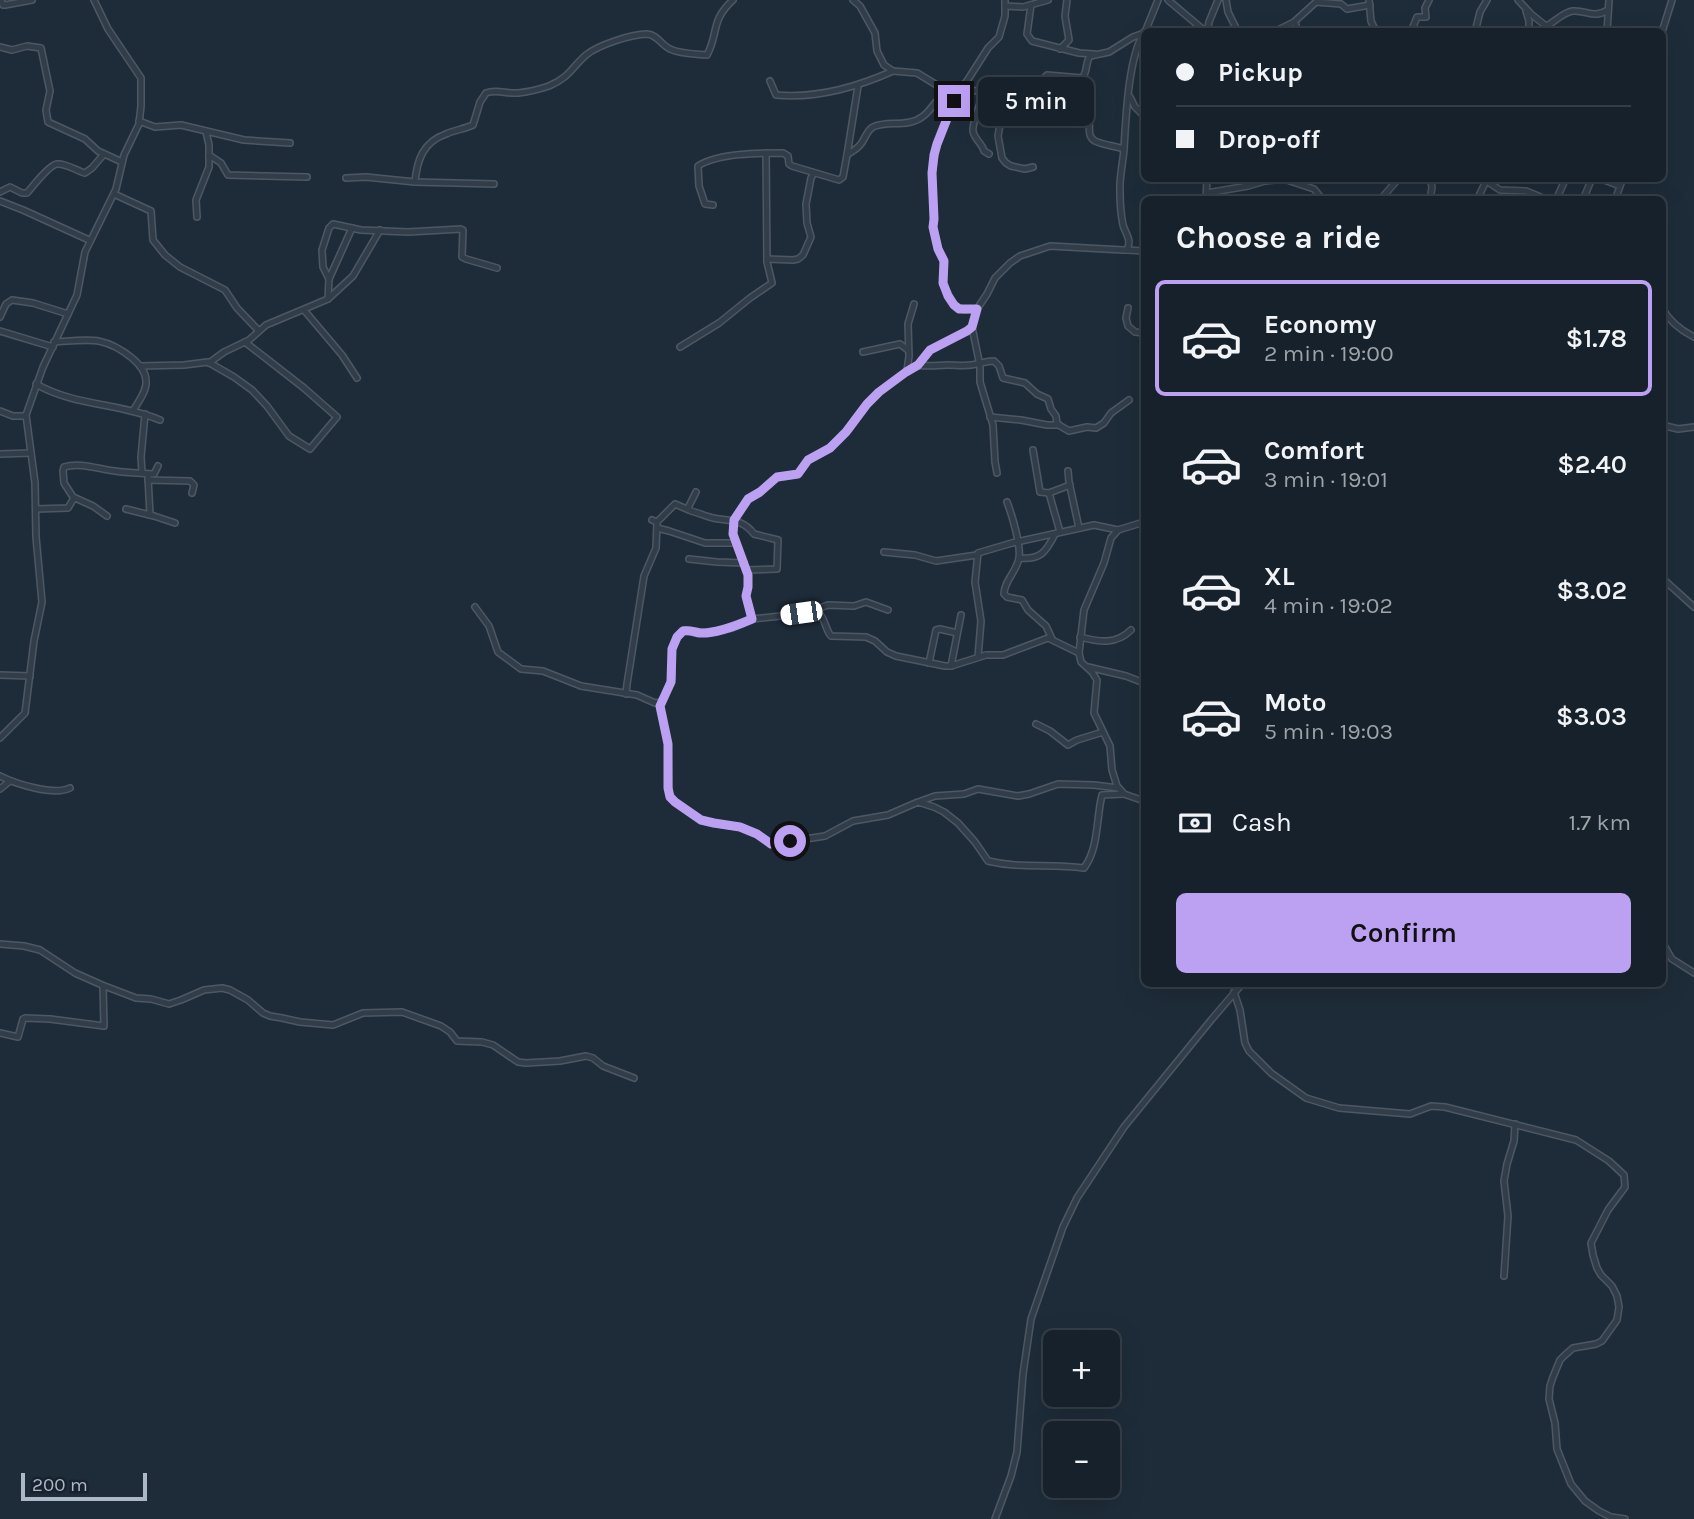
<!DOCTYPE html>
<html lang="en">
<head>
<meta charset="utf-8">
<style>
	:root { --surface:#16212b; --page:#232e37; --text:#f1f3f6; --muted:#9ea3a9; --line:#353e47; --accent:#bca0f2 }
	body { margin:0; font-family:Karla,sans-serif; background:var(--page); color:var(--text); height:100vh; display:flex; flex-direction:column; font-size:26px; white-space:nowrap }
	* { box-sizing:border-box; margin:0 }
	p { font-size:23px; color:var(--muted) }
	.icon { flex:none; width:38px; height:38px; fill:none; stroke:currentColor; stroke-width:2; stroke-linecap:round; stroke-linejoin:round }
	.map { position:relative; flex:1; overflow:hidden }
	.sheet { position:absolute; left:1141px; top:196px; width:525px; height:791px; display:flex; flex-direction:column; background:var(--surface); border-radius:10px; box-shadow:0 7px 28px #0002,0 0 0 2px var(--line) }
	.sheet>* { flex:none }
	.hud { position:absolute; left:1141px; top:28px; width:525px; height:154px; border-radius:10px; box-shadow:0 7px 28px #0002,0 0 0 2px var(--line); display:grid; align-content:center; height:154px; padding:0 35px; background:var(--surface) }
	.fabs { position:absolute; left:1043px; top:1330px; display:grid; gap:14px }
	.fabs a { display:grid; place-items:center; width:77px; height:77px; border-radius:10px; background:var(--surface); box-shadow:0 7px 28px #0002,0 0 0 2px var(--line); font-size:35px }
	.scale { position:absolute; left:21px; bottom:18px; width:126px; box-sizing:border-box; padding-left:7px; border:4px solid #acb8c6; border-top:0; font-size:19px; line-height:24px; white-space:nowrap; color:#acb8c6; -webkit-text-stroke:5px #18222e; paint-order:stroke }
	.end { position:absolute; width:32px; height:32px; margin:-16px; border:9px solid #bca0f2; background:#111; box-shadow:0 0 0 4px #111 }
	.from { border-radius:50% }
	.bubble { position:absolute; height:49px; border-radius:10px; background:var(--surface); box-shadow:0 7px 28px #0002,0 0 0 2px var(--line); font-size:23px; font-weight:600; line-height:49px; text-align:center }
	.car { position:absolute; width:21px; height:42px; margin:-21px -10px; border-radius:9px; box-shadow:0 0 5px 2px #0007; background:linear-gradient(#fff 24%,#345 0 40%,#fff 0 76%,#345 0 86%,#fff 0) }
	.hud b { display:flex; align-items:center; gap:24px; height:66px; font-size:26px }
	.hud b+b { border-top:2px solid var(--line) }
	.hud i { width:18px; height:18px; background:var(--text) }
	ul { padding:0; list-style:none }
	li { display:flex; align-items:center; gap:21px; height:116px; margin:0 14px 10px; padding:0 21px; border:4px solid transparent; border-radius:10px }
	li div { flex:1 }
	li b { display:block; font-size:26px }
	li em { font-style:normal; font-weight:600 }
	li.active { border-color:var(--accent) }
	li>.icon { width:63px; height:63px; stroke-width:1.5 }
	h2 { padding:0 35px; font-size:32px; line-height:84px }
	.pay { display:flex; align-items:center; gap:18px; height:77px; padding:0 35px; font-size:26px }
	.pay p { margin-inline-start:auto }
	.button { display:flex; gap:14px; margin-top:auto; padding:14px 35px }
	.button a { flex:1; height:80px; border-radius:10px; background:var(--accent); color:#111; font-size:28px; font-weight:600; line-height:80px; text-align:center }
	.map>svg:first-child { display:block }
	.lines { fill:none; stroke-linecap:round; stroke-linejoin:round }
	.minor-casing { stroke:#4d5864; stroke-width:8 }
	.minor { stroke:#323d4a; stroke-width:5 }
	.route { stroke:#bca0f2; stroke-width:9 }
</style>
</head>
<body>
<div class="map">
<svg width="1694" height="1519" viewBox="0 0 1694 1519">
	<rect width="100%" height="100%" fill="#1e2c39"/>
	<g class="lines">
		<defs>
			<g id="minor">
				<polyline points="1,0 3,5 5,5 32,0"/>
				<polyline points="853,0 860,6 875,33 877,51 884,65 893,71 917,73 945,90 950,91"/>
				<polyline points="1168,0 1206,32"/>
				<polyline points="1226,0 1228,12 1238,32"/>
				<polyline points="1369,0 1371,21 1376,32"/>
				<path d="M1518,0L1531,14L1546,26C1555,22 1563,12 1573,11C1587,10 1593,19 1608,10"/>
				<polyline points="1031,5 1027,34 1032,41 1079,53 1094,54"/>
				<polyline points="1005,6 1023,7 1048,0"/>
				<polyline points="1526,11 1529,21 1529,32"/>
				<polyline points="1296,25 1297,32"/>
				<polyline points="1145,32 1158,0"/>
				<polyline points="1207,32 1209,22 1218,0"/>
				<polyline points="1274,32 1294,22 1316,2 1341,4 1347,9 1370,5"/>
				<polyline points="1411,32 1417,17 1426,17 1425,8 1429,0"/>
				<polyline points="1475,32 1480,12 1487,0"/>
				<polyline points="1607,32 1609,0"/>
				<polyline points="1662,32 1672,0"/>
				<polyline points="0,47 12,50 27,46 41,48 50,91 46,110 48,122 85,139 98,151 122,162"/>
				<polyline points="1060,49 1069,40 1065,16 1067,0"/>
				<path d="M770,81L776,95C817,99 857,87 893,71"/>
				<path d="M960,90L980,91L1001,100L1026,98L1038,103L1048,112L1083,110C1096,119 1083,134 1095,141C1103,145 1115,146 1124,149"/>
				<path d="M984,92C981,101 972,123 973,131C974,139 982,143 984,151L989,154"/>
				<path d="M1020,97L1034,89L1047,75L1082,78C1088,72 1085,63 1090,56L1109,52L1133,37L1144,33"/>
				<polyline points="1130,97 1135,107 1144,116"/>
				<polyline points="1008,100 1001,118 998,136 1002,158 1006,163 1011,166 1025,169 1033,167"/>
				<path d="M1003,113C1017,115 1036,118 1048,112"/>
				<polyline points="139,121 155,127 181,125 244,140 290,143"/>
				<polyline points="209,155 221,163 228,175 307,177"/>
				<polyline points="847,155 858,86"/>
				<polyline points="346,178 366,177 415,182 494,184"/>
				<polyline points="1430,178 1432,187 1430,200"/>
				<polyline points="1482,178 1500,190 1526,191 1548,200"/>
				<polyline points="1599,178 1620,186"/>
				<path d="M415,182C417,160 423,142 446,134C455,130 464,129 473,125L480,102L486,93C497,89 506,94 518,93C528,92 540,89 549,86C570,77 572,67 586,55C598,45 632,34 647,34C658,35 661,45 670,49C680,54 696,54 707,55C719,33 710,21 733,0"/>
				<path d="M0,192L10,187L22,193H27C33,186 49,165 57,164C66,163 77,171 85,173L92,168L104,154"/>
				<polyline points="1207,193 1248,186 1265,181 1284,179 1314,189 1323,200"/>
				<polyline points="114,194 151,211 153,240 165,255 180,267 225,290 237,308 259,331"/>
				<polyline points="1206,200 1207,178"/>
				<polyline points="1380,200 1399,178"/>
				<polyline points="1477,200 1486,181"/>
				<polyline points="1556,200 1566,178"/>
				<polyline points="1583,200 1592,178"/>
				<polyline points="1615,200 1623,178"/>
				<polyline points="0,201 23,210 89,240"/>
				<path d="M713,205L705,204L699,186L698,166C718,153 759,153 783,153L788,156L789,164L792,166L839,180L843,177L847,155C851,152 857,149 860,145C865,140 866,131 873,127C887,120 907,128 922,117C933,110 934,98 951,91"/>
				<polyline points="197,217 196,200 209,167 209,145 206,132"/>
				<polyline points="1127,250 1144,251"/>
				<polyline points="767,259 793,260 798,259 803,255 811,237 807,223 806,204 811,178 814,173"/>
				<polyline points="329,279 352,228"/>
				<polyline points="328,299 329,279 323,267 322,250 329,228 333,224 361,230 408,232 461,229 463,230 462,257 466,259 497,268"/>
				<polyline points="1128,308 1126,318 1128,326 1135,332 1144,333"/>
				<path d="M1662,308C1670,322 1680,330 1694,337"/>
				<polyline points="977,309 964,310 954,305 943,284 944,261 938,249 933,227 934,219 932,173 936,147 958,91 967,81 988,48 999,37 1005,16 1005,0"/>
				<polyline points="304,310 342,355 357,378"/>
				<polyline points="0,317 6,304 12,300 33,303 68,314"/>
				<polyline points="972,327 980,366 980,382 993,425 995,462 997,473"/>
				<polyline points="0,331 53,347"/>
				<path d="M54,342C88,340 104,335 132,358C139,364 146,371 146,381C147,391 138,402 133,411"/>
				<polyline points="680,347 719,323 750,298 772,283 767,262 766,153"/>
				<polyline points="863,352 900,344 908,350"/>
				<polyline points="209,363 224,352 249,340 266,325 328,299 353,276 380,230"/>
				<path d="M918,365C929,367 937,365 948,365C956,365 963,366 971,365C979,364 986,361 994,361L999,366L1003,378L1025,383L1037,394L1048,399L1051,409L1056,416L1057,424L1069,431L1087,427L1096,428L1104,423L1111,413L1129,400"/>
				<polyline points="140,366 184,365 208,362 234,377 252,390 267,406 289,436 310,449 337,417 304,388 245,342"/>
				<polyline points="907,371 909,356 908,324 914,304"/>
				<path d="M36,384C74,406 120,403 160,420"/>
				<polyline points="0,411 13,416 25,416"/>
				<polyline points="990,417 1021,420 1047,425 1059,425"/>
				<polyline points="1662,425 1678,429 1694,427"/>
				<polyline points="1033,450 1040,492 1049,493 1070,485"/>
				<polyline points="0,454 31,453"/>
				<polyline points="1068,471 1069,482 1079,528"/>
				<polyline points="142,473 141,457 145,414"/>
				<polyline points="148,477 150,515"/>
				<polyline points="148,480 190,481 194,485 192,493"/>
				<path d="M696,492L688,508L691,511C698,513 706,516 713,518C730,521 743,519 754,534L778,540L777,569L746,570"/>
				<polyline points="1049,493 1060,532"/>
				<path d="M1007,502C1012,515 1021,545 1019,558C1017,571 1004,581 1004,594L1007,597L1022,600L1028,610L1046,626L1052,639"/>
				<polyline points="36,509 68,508 74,498"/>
				<polyline points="126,509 154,516 175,523"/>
				<path d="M107,516L93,506L73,497L64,483L63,471L64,467C80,462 98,469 115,471C128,473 141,473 154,474L158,466"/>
				<polyline points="652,520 657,522 675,504 689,510"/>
				<polyline points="1144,522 1118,530 1111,538 1104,563 1084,610 1079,653 1081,662 1092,672 1097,680 1094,713 1110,746 1112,770 1117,786 1124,794 1144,801"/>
				<polyline points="657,528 669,531 705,543 736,543"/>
				<polyline points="884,552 915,555 936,561 977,555"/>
				<path d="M1019,558C1041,560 1046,552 1055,534"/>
				<polyline points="689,559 717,562 744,563"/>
				<polyline points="1662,578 1694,607"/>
				<polyline points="475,607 489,626 498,652 521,669 543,671 581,686 637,695 655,703 661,702"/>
				<polyline points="812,611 828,605 854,606 866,602 888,610"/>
				<path d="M752,619L746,596L748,587V575L733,534L734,520L749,498L760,492L776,478L798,474L808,460L827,450L837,441L849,429L867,404L879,392L906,372L918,365L931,350L971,329L977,309L987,294L995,278L1010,263L1020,256L1050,246L1123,250H1127C1132,239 1126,235 1123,225C1121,215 1120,202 1120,192C1119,178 1123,163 1124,149C1126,117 1128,59 1144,32"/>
				<path d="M1080,637C1099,642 1116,645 1131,630"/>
				<path d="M1079,653L1048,638L1003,655H986L951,666H945L896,656L887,652L875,641L866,637L831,636C825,629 825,617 818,612L752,619L732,628L706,633L684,630L679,635L672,649V678L660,707L668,744L669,794L675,802L701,820L711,823L740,827L757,834L772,844L825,836L853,821L888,815L918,802L934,807L944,812L958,823L975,842L988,861C1021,869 1051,863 1084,868C1099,848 1096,819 1102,795L1124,794"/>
				<polyline points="978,657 981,621 975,582 978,553 1012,543 1094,525 1118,530"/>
				<polyline points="929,663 936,630 940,629 957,633"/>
				<polyline points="951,666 961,615"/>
				<polyline points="1088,667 1126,676 1144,683"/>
				<polyline points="0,675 30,676"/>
				<polyline points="626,694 627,684 644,576 656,548 657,523"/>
				<polyline points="1036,724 1050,731 1068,745 1077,740 1103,732"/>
				<polyline points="0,738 25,713 34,641 42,602 36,537 35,483 26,415 43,367 77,295 85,252 116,189 124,155 139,124 141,106 141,78 108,29 94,0"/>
				<path d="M0,776C16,784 54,796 70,788"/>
				<polyline points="0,789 10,781"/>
				<polyline points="921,801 935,796 964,794 978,789 1018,796 1029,794 1058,784 1094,785 1118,788"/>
				<polyline points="1662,942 1672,959 1694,973"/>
				<polyline points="0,944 24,946 40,950 75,973 102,985 136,998 151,999 169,1004 181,1000 204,990 222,988 230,990 248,1000 263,1013 270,1016 282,1018 300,1022 333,1025 363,1013 402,1012 441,1026 450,1032 457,1041 482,1042 493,1045 518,1062 526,1063 560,1061 586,1056 593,1058 603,1066 634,1078"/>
				<polyline points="1234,992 1240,1010 1245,1043 1249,1051 1271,1073 1306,1098 1339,1108 1410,1114 1431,1106 1445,1107 1576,1140 1609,1161 1624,1175 1625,1187 1608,1210 1591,1243 1593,1255 1597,1268 1601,1275 1612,1286 1617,1296 1619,1307 1617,1320 1602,1341 1596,1344 1573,1348 1565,1355 1560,1360 1553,1377 1550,1386 1549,1399 1555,1423 1557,1449 1571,1484 1585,1501 1599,1511 1611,1517 1625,1519"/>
				<polyline points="0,1033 18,1037 23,1019 25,1018 50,1019 104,1026 103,986"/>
				<polyline points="1504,1276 1508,1216 1504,1181 1507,1164 1514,1141 1515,1124"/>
				<polyline points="995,1519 1011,1476 1017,1452 1023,1374 1031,1319 1063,1227 1077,1198 1124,1127 1212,1019 1242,984"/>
			</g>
		</defs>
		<use href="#minor" class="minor-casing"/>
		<use href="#minor" class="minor"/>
	</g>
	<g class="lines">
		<path class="route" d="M790,841L771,844L757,834L740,827L714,823L701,820L675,802L670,797L668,788V744L660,706L671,682L672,649L677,637L683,631C690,630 694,632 700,633C715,634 738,625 752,619L746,596L748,587V575L733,534L734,520L748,499L760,492L777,477L798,474L808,460L830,448L846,432L867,404L879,392L906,372L918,365L930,350L967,331L972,327L977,309H959L954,305L948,296L943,283L944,261L938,249L933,227L934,219L932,173L934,155L937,144L954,101"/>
	</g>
</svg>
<div class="fabs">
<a>+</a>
<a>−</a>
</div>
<div class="scale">200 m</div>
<i class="end from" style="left:790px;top:841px"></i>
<i class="end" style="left:954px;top:101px"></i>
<div class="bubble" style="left:978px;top:77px;width:116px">5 min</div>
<i class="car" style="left:801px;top:613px;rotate:262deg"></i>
<div class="hud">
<b><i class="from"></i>Pickup</b>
<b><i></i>Drop-off</b>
</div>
<section class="sheet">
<h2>Choose a ride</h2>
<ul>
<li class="active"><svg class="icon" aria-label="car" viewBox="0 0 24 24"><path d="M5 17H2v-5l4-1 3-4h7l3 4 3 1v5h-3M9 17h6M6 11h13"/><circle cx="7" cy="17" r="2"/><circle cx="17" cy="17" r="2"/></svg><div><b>Economy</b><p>2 min · 19:00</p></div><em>$1.78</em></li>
<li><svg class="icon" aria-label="car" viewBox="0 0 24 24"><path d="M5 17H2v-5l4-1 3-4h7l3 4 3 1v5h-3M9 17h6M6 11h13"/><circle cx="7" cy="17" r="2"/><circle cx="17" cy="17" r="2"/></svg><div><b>Comfort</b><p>3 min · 19:01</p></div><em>$2.40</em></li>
<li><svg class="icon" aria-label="car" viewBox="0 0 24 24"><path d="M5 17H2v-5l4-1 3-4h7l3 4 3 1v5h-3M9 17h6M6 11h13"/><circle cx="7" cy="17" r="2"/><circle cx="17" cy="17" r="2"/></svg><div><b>XL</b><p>4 min · 19:02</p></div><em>$3.02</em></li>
<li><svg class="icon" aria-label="car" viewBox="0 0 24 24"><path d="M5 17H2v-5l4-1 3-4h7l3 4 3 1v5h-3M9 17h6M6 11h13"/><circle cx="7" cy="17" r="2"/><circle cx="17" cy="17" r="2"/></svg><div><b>Moto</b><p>5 min · 19:03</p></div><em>$3.03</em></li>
</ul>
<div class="pay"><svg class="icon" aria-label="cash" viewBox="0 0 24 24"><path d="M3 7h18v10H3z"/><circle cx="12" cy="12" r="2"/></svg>Cash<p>1.7 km</p></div>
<div class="button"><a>Confirm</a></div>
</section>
</div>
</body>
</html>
